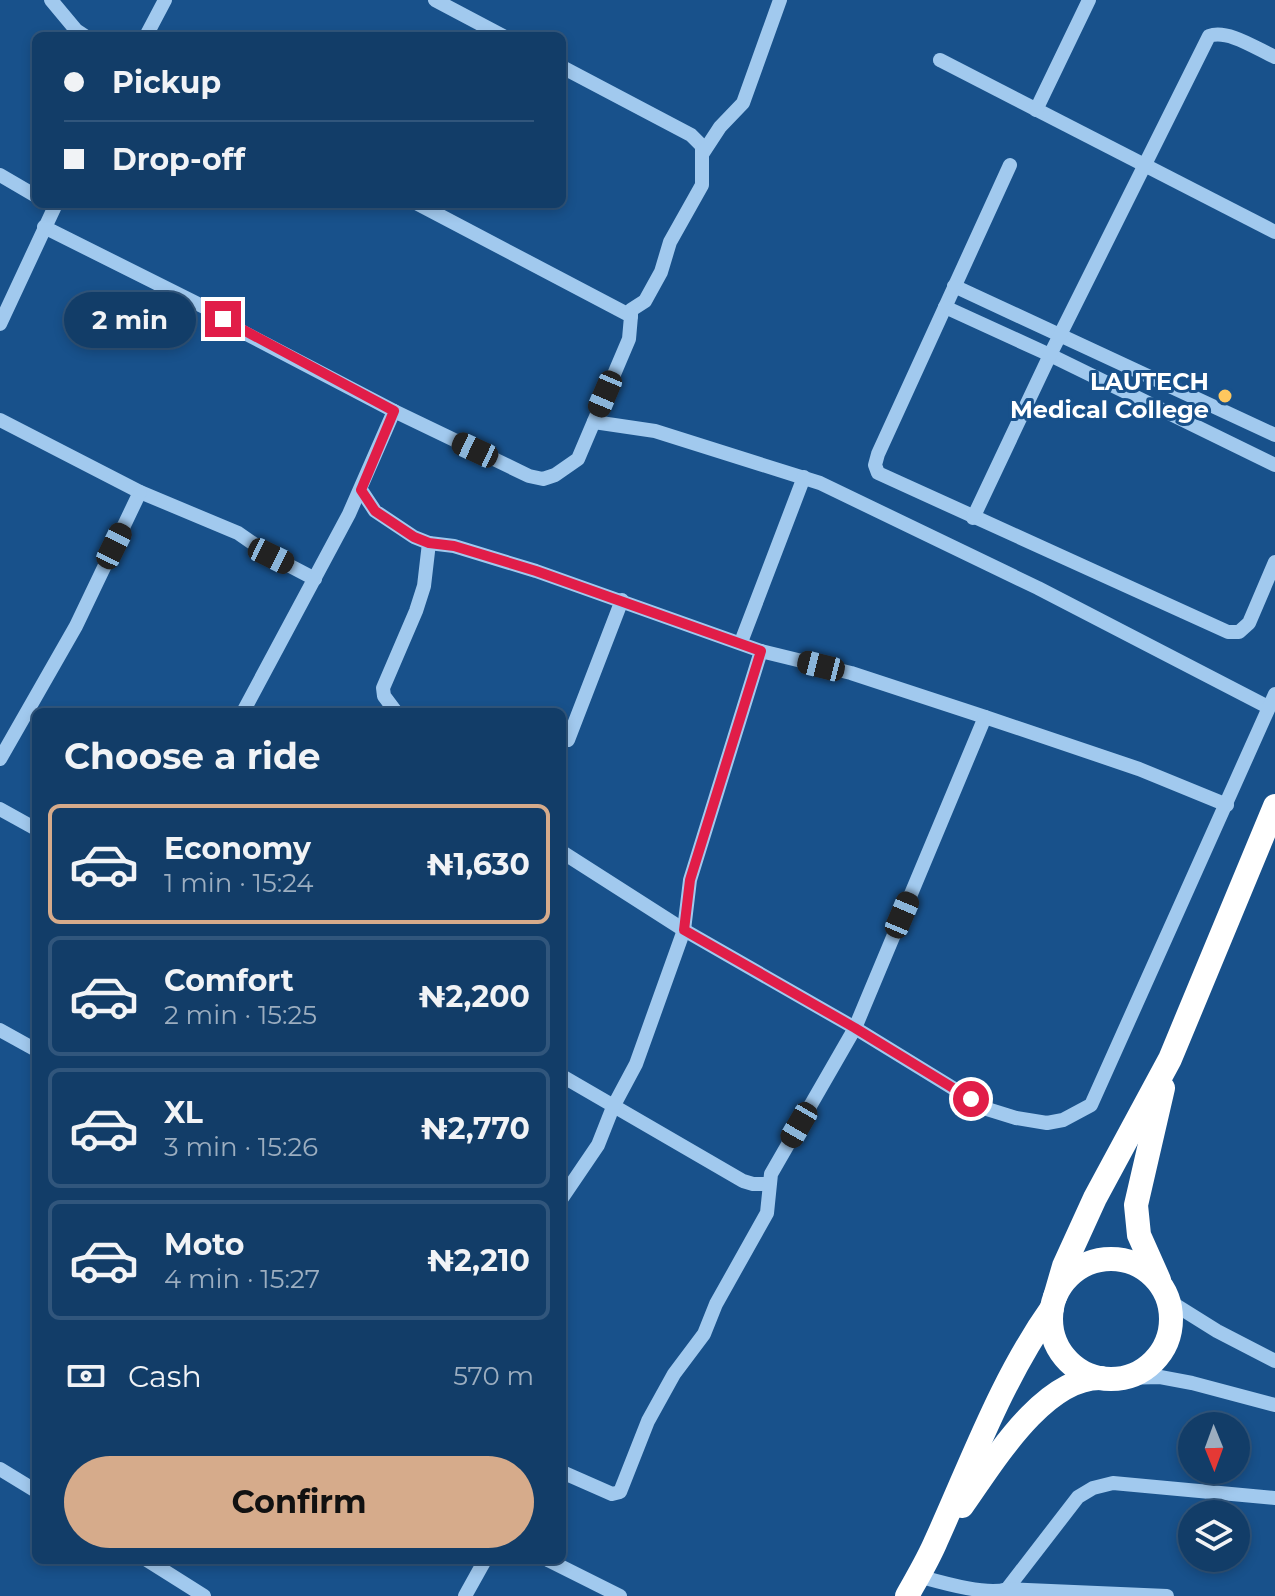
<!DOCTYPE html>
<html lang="en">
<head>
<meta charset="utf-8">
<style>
	:root { --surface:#123d68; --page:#1f4871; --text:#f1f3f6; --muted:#9caec0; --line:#31567c; --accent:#d6ab8b }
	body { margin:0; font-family:Montserrat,sans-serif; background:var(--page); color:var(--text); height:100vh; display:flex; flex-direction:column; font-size:30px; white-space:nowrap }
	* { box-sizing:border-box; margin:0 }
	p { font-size:26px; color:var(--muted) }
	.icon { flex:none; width:44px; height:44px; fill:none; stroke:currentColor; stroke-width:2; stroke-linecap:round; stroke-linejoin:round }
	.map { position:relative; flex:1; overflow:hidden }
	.panel { position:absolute; left:32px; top:708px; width:534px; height:856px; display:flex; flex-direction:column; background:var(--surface); border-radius:12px; box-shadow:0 4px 12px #0003,0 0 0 2px var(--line) }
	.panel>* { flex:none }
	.hud { position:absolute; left:32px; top:32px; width:534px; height:176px; border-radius:12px; box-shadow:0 4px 12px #0003,0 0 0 2px var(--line); display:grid; align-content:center; height:176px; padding:0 32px; background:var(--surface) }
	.needle { width:52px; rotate:179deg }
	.fabs { position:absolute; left:1178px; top:1412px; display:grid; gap:16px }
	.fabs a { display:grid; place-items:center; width:72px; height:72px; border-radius:50%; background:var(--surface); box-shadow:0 4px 12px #0003,0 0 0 2px var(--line); font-size:40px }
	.end { position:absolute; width:36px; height:36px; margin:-18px; border:10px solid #e11d48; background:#fff; box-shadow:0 0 0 4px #fff }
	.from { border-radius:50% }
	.bubble { position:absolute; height:56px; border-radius:28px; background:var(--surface); box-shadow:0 4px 12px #0003,0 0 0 2px var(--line); font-size:26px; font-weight:700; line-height:56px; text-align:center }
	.car { position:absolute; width:24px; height:48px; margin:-24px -12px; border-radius:10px; box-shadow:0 0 6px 2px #0007; background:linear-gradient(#222 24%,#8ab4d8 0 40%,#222 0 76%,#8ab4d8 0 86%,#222 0) }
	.hud b { display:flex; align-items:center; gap:28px; height:76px; font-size:30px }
	.hud b+b { border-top:2px solid var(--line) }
	.hud i { width:20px; height:20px; background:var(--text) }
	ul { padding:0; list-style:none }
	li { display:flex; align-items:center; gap:24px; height:120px; margin:0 16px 12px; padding:0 16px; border:4px solid var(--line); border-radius:12px }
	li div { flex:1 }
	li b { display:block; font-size:30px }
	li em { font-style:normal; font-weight:700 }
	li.selected { border-color:var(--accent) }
	li>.icon { width:72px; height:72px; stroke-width:1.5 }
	h2 { padding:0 32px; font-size:36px; line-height:96px }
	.pay { display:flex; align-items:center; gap:20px; height:88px; padding:0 32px; font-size:30px }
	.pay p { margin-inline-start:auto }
	.button { display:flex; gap:16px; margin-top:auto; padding:16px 32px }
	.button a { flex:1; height:92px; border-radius:48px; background:var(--accent); color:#111; font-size:32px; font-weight:700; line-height:92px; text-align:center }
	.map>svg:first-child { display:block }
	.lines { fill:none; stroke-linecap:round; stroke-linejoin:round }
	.minor { stroke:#a1c9ee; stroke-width:14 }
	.highway { stroke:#fff; stroke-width:24 }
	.route { stroke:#e11d48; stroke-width:10 }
	.poi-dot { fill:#ffc75e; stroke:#18518b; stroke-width:3 }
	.labels { text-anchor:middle; stroke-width:6; stroke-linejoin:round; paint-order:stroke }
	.poi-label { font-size:24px; font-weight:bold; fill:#fff; stroke:#18518b; text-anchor:end }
</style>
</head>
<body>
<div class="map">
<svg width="1275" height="1596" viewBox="0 0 1275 1596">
	<rect width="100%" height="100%" fill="#18518b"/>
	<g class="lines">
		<g class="minor">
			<polyline points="51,0 76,30 85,36"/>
			<polyline points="435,0 503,36"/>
			<polyline points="146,36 165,0"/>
			<polyline points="940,60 1275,232"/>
			<polyline points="562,67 691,135 702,146 702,185 670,242 661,272 645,301 631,310 631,316"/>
			<polyline points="1036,110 1089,0"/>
			<polyline points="703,153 720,127 743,103 780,0"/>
			<polyline points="1010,165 878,454 875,465 878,473 1228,632 1239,632 1249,623 1275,562"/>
			<polyline points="0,175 36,196"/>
			<polyline points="44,227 208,309 237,329 394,411 529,476 543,479 555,475 578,459 629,339 631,316 418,204"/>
			<polyline points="954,286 1275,435"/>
			<polyline points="945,307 1050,355 1275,465"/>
			<polyline points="0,324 56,204"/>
			<polyline points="0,420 140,492 238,533 271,556 315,579"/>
			<polyline points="594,422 655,431 820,483 1038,588 1268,707"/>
			<polyline points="361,490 375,511 414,537 429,543 454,546 536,571 761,651 851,673 985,717 1139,769 1227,805"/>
			<path d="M973,518L1050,355L1209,36C1228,29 1257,49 1275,57"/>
			<polyline points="741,642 804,477"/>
			<polyline points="243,712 349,514 394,411"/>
			<polyline points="396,712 384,696 383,688 416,611 424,586 429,543"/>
			<polyline points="568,740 622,600"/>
			<polyline points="0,759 76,626 140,492"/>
			<polyline points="0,809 36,829"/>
			<polyline points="562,852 684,930 855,1028 987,1109 1016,1118 1047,1123 1063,1120 1091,1105 1275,694"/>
			<polyline points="0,1030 36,1050"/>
			<polyline points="562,1076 743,1181 753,1184 769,1184"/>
			<polyline points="562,1198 598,1145 613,1107 636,1064 684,930 690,880 761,651"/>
			<polyline points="1169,1301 1217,1331 1275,1361"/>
			<polyline points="1122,1378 1160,1377 1192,1383 1275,1405"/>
			<polyline points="0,1469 36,1491"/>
			<polyline points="562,1472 612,1494 620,1492 648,1421 674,1374 704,1334 716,1304 767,1213 771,1174 855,1028 985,717"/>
			<polyline points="147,1560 204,1596"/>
			<polyline points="548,1560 620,1596"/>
			<path d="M918,1576C940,1582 987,1596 1007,1589L1078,1497L1093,1488L1113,1483L1275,1498"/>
			<polyline points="1007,1589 1167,1596"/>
			<polyline points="465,1596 485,1560"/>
		</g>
		<g class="highway">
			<circle cx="1111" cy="1319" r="60"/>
			<polyline points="1159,1280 1139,1235 1136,1205 1163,1088"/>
			<polyline points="1055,1297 1064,1266 1095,1198 1170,1059 1275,806"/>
			<path d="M962,1506C992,1464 1043,1377 1101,1378"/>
			<path d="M907,1596C917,1578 928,1560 936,1541C972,1462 1001,1380 1052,1308"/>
		</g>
	</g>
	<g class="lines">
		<polyline class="route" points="223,319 394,411 361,490 375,511 414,537 429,543 454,546 536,571 761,651 690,880 684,930 855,1028 971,1099"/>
	</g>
	<circle class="poi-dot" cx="1225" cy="396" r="8"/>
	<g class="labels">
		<g class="poi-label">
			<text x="1209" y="390">LAUTECH<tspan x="1209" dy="28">Medical College</tspan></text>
		</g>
	</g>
</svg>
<div class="fabs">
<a><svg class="needle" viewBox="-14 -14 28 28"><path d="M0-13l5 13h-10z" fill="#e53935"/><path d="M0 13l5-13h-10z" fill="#9caec0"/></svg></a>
<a><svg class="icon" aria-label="layers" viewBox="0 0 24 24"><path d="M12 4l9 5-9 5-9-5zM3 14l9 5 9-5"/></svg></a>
</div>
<i class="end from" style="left:971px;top:1099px"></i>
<i class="end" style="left:223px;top:319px"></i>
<div class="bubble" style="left:64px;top:292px;width:132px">2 min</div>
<i class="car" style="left:605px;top:394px;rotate:203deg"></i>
<i class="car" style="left:475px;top:450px;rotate:295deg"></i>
<i class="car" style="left:114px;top:546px;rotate:26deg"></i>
<i class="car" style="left:271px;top:556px;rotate:116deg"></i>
<i class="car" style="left:821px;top:666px;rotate:284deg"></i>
<i class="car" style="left:902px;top:915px;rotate:23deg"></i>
<i class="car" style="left:799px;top:1125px;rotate:210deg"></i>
<div class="hud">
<b><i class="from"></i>Pickup</b>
<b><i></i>Drop-off</b>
</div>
<section class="panel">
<h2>Choose a ride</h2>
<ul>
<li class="selected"><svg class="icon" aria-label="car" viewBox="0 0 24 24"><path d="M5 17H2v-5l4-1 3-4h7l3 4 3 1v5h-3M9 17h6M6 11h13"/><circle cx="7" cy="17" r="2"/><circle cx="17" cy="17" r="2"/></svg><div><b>Economy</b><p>1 min · 15:24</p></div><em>₦1,630</em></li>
<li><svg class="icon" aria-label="car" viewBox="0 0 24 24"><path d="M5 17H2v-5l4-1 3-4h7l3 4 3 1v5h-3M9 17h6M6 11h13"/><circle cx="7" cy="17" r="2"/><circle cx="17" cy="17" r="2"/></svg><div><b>Comfort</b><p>2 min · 15:25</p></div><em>₦2,200</em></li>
<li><svg class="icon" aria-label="car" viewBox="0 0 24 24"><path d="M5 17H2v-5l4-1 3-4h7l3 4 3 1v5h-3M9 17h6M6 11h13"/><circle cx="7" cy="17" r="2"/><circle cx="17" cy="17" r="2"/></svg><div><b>XL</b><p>3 min · 15:26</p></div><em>₦2,770</em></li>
<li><svg class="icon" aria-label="car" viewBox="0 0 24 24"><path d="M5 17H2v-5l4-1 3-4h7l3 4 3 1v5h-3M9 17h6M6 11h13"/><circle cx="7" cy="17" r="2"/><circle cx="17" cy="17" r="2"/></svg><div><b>Moto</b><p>4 min · 15:27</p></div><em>₦2,210</em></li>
</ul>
<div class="pay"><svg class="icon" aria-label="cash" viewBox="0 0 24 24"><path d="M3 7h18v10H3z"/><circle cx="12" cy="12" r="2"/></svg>Cash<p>570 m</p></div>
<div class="button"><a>Confirm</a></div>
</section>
</div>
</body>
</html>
